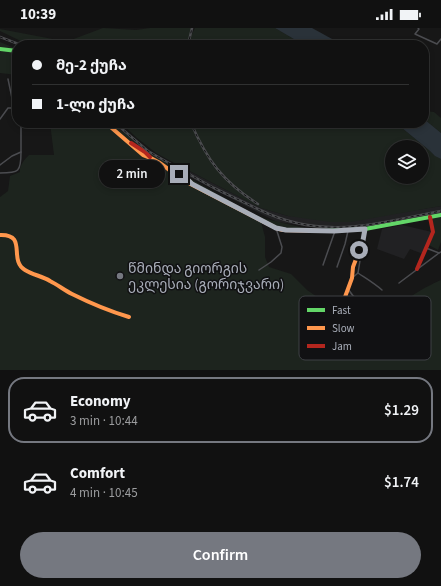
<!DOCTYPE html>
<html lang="en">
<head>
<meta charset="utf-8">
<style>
	:root { --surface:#111; --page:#1e1f1f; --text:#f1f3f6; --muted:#9c9d9f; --line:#303131; --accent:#757880 }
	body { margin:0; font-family:"Source Sans 3","Noto Sans Georgian",sans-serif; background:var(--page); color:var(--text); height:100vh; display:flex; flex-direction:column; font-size:15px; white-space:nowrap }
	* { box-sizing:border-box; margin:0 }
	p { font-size:13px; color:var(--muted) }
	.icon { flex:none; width:22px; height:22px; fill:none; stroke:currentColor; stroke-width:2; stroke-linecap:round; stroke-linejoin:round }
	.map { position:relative; height:342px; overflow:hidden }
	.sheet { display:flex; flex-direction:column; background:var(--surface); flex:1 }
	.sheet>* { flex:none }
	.banner { position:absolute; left:12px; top:12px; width:417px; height:88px; border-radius:16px; box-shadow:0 2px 6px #0003,0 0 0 1px var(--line); display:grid; align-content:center; height:88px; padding:0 20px; background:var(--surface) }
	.buttons { position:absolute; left:385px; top:112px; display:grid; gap:8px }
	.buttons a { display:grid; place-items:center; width:44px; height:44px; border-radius:50%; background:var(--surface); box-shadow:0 2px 6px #0003,0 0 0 1px var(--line); font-size:20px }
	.end { position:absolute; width:18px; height:18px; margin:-9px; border:5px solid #a8adb8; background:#111; box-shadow:0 0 0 2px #111 }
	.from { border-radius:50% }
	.bubble { position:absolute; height:28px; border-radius:14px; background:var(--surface); box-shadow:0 2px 6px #0003,0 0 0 1px var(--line); font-size:13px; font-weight:600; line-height:28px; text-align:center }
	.banner b { display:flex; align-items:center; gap:14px; height:38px; font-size:15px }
	.banner b+b { border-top:1px solid var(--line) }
	.banner i { width:10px; height:10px; background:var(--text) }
	ul { padding:7px 0 0; list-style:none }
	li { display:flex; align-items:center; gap:12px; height:66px; margin:0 8px 6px; padding:0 12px; border:2px solid transparent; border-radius:16px }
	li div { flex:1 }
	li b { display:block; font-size:15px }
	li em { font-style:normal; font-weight:600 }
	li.current { border-color:var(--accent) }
	li>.icon { width:36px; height:36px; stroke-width:1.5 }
	.action { display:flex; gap:8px; margin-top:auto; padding:8px 20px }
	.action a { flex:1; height:46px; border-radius:24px; background:var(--accent); color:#fff; font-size:16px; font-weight:600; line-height:46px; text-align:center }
	.status { display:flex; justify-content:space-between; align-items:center; height:28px; padding:0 20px; background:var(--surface); direction:ltr }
	.status svg { height:11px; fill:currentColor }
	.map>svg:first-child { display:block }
	.built { fill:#212123 }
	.green { fill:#1d241e; fill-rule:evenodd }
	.water { fill:#2a3239 }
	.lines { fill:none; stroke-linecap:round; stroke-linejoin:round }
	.street { stroke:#4b4c50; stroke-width:1.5 }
	.fast { stroke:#63d668; stroke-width:4 }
	.slow { stroke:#ff974d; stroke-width:4 }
	.jam { stroke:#b3261e; stroke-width:4 }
	.rail-casing { stroke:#4b4c4f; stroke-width:2.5 }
	.rail { stroke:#111113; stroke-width:1; stroke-dasharray:3; stroke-linecap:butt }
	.route { stroke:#a8adb8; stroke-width:5 }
	.poi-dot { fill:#757880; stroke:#111113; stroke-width:1.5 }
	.labels { text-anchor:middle; stroke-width:3; stroke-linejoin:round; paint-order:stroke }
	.poi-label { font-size:14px; fill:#a8adb8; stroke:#111113; text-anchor:start }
	.key { fill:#111113; stroke:#3e4045; stroke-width:1 }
	.key-label { font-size:11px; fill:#a8adb8 }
</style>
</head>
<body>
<div class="status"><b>10:39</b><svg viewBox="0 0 49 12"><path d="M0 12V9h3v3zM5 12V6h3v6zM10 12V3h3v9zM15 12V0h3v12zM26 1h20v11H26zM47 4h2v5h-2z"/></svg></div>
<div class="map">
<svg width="441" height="342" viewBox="0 0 441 342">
	<rect width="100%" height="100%" fill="#171717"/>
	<g class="built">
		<polygon points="187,142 261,180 288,188 368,190 441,178 441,187 360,198 323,200 277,194 184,146"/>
		<polygon points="402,197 432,204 423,226 410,221 404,231 377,221 382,201"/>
	</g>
	<g class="green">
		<polygon points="103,0 136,2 150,0 192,0 190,10 195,0 275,0 304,17 29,17 0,3 0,1 63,13 71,12"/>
		<polygon points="0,14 17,21 17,47 0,45"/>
		<polygon points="424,83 434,84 441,90 441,105 424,91"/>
		<path d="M50,95H61L68,97V95H111L180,145L250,184L266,191L309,201L283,200L276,198L263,191L261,194L265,209V229L269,239L291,246L307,262L323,273L329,284L336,290L366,329L376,312L387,283H400C402,270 430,257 441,252V342H0V169L8,163L10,148L20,144C19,138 25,131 29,127H54Z"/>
		<path d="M121,95H396L430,123L434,127L441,131V178L351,194H330L288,188L261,180L176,136L156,125L137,110ZM392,119H422V149H392Z"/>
		<polygon points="441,189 441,214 438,222 429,217 435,204 432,191"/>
	</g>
	<g class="water">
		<polygon points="275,0 312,0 343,17 304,17"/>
		<polygon points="424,91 441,105 441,131 435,128 430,123 396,95 424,95"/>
	</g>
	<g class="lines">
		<g class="street">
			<polyline points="418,0 419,1 415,6 437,16 441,11"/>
			<polyline points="12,70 17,68"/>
			<polyline points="12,80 16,81 17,83"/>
			<polyline points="0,91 8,80 12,80 13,75 8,51"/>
			<polyline points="24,95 39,98 45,96"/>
			<polyline points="0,137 12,128 21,124 21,95"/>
			<path d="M0,145C19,145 21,144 21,124"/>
			<polyline points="426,220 439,225 441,224"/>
			<polyline points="323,237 335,203"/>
			<polyline points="337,239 345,216 348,203"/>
			<polyline points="259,242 271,234 281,225 282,219 276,200"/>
			<path d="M358,245C367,251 374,255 382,262"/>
			<polyline points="352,250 358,245 365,201"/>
			<polyline points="399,255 439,225"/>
			<path d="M348,261C354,271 364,278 375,282L373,295L357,314"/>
		</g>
		<g class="fast">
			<polyline points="0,21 17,23"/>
			<polyline points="322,203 365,201 441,187"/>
		</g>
		<g class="slow">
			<path d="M106,95L143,127C156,131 168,140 177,149L276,200L283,202L322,203"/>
			<polyline points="173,144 186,150 191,155"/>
			<path d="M0,207C28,206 8,232 25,242C33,247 42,248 50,253C58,257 64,262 72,266C90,275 109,283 129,289"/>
			<polyline points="330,285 336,282 339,274 345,269 352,250 353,239 361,218"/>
		</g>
		<g class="jam">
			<polyline points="131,115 145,124 150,129"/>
			<polyline points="417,241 433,204 430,189"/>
		</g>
		<defs>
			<g id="rail">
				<polyline points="0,9 21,17"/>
				<polyline points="188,17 192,0"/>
				<path d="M115,95L148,123L160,130L214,160L260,182C324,213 376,195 441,183"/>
				<path d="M191,95C207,132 223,154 258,176"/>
			</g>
		</defs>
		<use href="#rail" class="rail-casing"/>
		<use href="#rail" class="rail"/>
	</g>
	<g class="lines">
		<polyline class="route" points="179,146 186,150 192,156 276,200 286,202 334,203 365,201 362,218 359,222"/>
	</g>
	<circle class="poi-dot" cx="120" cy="248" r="4"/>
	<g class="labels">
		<g class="poi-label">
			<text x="128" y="245">წმინდა გიორგის<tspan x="128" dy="16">ეკლესია (გორიჯვარი)</tspan></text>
		</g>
	</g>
	<rect x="299" y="268" width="132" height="64" rx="6" class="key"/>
	<rect x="307" y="280" width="18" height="4" fill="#63d668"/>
	<rect x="307" y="298" width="18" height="4" fill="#ff974d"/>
	<rect x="307" y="316" width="18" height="4" fill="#b3261e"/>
	<g class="key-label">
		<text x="332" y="286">Fast</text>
		<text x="332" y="304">Slow</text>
		<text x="332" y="322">Jam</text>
	</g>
</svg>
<div class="buttons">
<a><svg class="icon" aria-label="layers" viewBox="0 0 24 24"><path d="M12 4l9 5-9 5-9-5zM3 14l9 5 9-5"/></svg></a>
</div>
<i class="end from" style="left:359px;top:222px"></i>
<i class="end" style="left:179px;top:146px"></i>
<div class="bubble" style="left:99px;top:132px;width:66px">2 min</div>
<div class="banner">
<b><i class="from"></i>მე-2 ქუჩა</b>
<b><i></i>1-ლი ქუჩა</b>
</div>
</div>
<section class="sheet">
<ul>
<li class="current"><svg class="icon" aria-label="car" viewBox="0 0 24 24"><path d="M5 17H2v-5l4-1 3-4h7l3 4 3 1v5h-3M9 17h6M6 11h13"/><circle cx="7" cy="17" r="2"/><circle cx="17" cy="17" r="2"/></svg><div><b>Economy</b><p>3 min · 10:44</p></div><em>$1.29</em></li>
<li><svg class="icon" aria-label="car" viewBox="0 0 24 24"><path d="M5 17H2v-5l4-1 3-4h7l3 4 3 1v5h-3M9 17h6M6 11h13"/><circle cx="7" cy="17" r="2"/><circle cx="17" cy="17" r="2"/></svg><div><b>Comfort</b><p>4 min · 10:45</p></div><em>$1.74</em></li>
</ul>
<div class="action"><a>Confirm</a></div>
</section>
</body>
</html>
